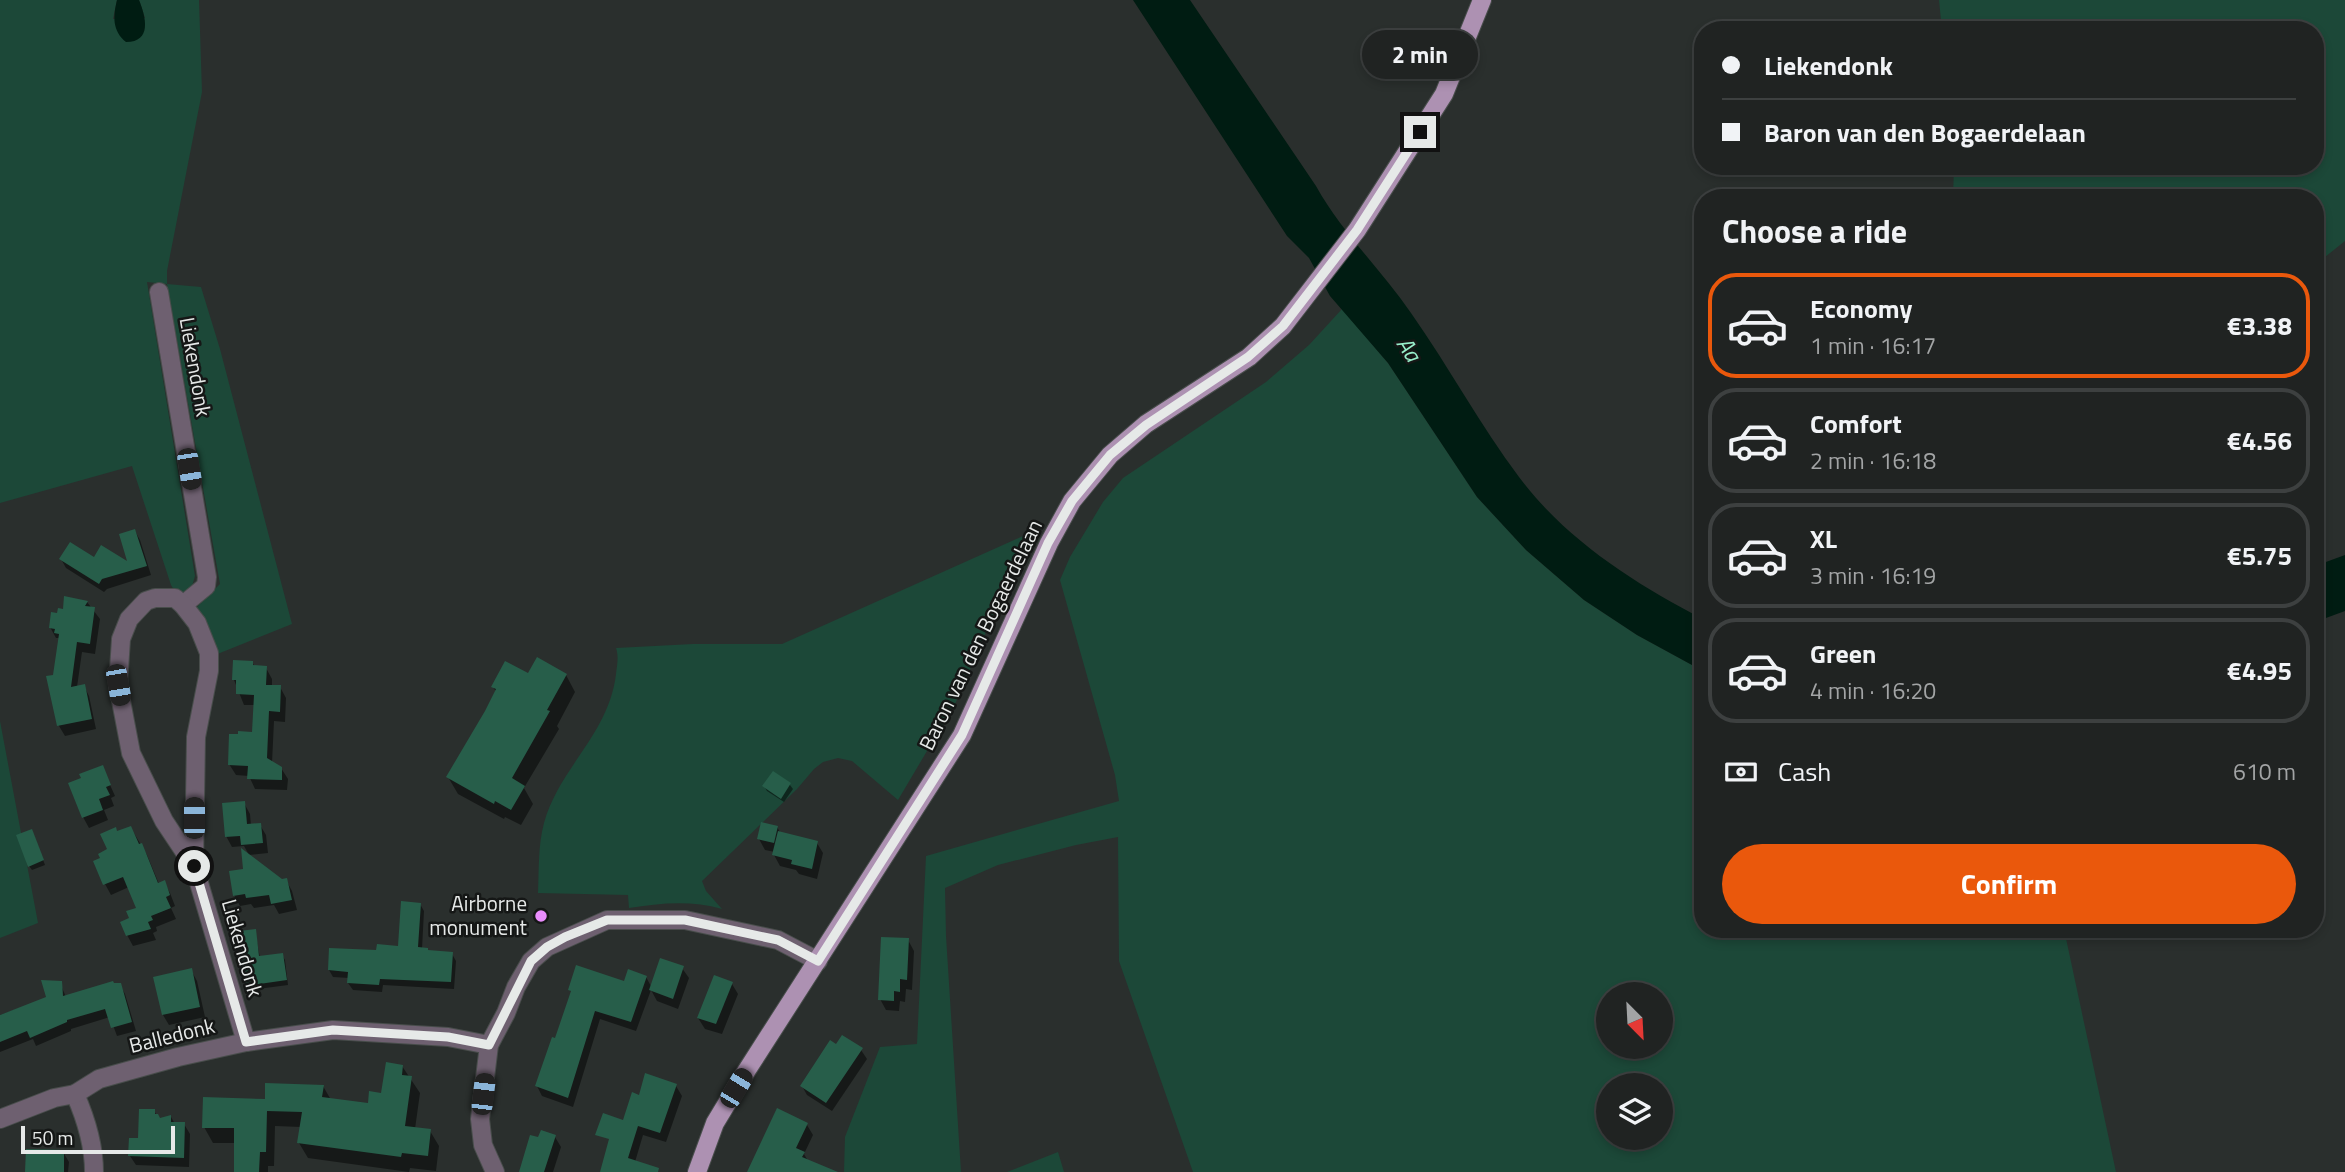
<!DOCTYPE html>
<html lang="en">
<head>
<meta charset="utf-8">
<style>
	:root { --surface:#202322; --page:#282b2a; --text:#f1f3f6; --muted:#a2a4a5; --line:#3d4040; --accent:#ea580c }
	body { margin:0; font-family:"Titillium Web",sans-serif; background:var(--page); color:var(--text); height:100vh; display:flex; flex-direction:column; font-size:26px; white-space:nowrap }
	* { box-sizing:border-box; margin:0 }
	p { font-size:23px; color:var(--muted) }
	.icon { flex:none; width:38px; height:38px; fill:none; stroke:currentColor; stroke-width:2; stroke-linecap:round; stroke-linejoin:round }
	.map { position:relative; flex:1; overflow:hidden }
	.panel { position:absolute; left:1694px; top:189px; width:630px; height:749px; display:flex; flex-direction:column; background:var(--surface); border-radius:28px; box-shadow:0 4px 10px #0003,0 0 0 2px var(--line) }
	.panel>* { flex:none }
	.guide { position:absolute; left:1694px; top:21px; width:630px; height:154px; border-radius:28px; box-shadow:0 4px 10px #0003,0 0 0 2px var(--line); display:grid; align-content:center; height:154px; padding:0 28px; background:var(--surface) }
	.needle { width:46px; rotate:156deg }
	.buttons { position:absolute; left:1596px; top:982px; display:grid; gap:14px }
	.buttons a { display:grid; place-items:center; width:77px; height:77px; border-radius:50%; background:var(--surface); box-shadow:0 4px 10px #0003,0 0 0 2px var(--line); font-size:35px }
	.scale { position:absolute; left:21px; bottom:18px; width:154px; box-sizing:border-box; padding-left:7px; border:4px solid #e6e9e8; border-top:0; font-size:19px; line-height:24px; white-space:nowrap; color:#e6e9e8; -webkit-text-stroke:5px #151716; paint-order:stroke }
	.end { position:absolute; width:32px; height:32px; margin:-16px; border:9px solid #e6e9e8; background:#111; box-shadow:0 0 0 4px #111 }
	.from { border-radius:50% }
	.bubble { position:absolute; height:49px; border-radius:24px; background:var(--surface); box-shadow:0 4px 10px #0003,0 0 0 2px var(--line); font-size:23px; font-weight:700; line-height:49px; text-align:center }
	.car { position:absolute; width:21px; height:42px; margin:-21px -10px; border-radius:9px; box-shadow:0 0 5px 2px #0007; background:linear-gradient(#222 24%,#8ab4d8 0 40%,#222 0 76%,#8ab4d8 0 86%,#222 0) }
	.guide b { display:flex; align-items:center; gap:24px; height:66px; font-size:26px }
	.guide b+b { border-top:2px solid var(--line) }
	.guide i { width:18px; height:18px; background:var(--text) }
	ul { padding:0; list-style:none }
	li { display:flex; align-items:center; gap:21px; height:105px; margin:0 14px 10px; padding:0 14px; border:4px solid var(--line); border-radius:28px }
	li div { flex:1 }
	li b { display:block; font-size:26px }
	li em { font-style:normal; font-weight:700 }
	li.current { border-color:var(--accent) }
	li>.icon { width:63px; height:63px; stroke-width:1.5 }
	h2 { padding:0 28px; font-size:32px; line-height:84px }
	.pay { display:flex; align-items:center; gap:18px; height:77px; padding:0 28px; font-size:26px }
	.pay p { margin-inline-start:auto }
	.action { display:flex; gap:14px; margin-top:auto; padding:14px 28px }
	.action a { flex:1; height:80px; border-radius:42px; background:var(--accent); color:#fff; font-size:28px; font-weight:700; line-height:80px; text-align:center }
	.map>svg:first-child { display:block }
	.green { fill:#1c4838; fill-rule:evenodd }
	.water { fill:#001c12 }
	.shadow { fill:#0007 }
	.building { fill:#275e4a }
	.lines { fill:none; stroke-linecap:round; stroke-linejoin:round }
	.minor-casing { stroke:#484d4b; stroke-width:20 }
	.major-casing { stroke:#484d4b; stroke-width:20 }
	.minor { stroke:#6e6070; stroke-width:18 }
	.major { stroke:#ad91b2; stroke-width:18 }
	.route { stroke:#e6e9e8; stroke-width:9 }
	.poi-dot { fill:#ea8dfd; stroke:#151716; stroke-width:2.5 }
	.labels { text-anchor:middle; stroke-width:5; stroke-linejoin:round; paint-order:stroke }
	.street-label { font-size:21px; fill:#e6e9e8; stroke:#151716 }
	.poi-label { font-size:21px; fill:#e6e9e8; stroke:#151716; text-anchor:end }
	.water-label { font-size:23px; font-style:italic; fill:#98efcb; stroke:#151716 }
</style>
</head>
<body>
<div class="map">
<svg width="2345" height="1172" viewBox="0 0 2345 1172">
	<rect width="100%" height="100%" fill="#2a2f2d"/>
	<g class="green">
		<polygon points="0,0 117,0 113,19 145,18 139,0 199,0 202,92 167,271 167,284 201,287 220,349 292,624 215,655 212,639 197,607 220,584 167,284 147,282 195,576 190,593 177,595 171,585 132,466 0,503"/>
		<polygon points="1939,0 2345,0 2345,241 2315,265 2315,198 1953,198 1954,166 2315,166 2315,30 1942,30"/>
		<path d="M1342,309L1388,363L1477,497L1526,550L1584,600L1637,635L1703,671V929H2064L2116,1172H1193L1119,961L1118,837L1076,845L998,865L945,888L946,936L961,1172H844L845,1137L880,1047L917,1044L926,856L1119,801L1115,775L1060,580L1070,557L1103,502L1123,478L1266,382L1309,345ZM1608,994H1661V1046H1608ZM1608,1085H1661V1138H1608Z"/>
		<path d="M1023,536L1022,548L956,702L898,800L852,761L838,758L823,762L814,769L797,789L702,881L706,891L722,909C691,900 660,903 629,908L628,895L538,893C539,870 538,845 544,823C559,768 609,734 616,674C617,665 619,657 616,648L693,644H782Z"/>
		<polygon points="0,721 38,923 0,938"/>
		<polygon points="1058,1152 1064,1172 1007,1172"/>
	</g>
	<g class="water">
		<path d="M117,0H139C146,17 152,42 126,42C112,31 113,16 117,0Z"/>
		<path d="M1133,0H1190L1316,186C1342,233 1381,269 1411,313C1449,367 1480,425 1519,477C1565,539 1635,584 1703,619V671L1637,635L1584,600L1526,550L1477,497L1388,363L1330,296L1309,258L1287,236Z"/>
		<polygon points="2345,555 2345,611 2315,622 2315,566"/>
	</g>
	<g class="shadow">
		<polygon points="135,531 140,540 151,575 107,589 104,592 66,568 61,559 95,559 130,565"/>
		<polygon points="87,602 100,619 95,654 82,652 77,687 84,686 89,696 96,729 65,736 59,726 48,677 55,676 60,638 56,638 50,627 59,615"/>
		<polygon points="252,662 255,667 266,668 272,679 272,687 280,687 286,698 285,722 274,721 272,763 281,768 288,779 287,790 255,789 249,776 236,775 229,764 254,734 255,705 244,705 234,680"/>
		<polygon points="529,675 566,675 575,692 557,726 559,729 524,788 533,804 521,825 505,817 504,819 458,794 448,777 497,693 493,687"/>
		<polygon points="102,767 115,796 111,798 114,806 104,810 108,820 89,828 83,817"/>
		<polygon points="790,785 793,789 784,802 767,791 764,786"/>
		<polygon points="244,803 250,814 251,826 260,825 266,835 268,853 249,855 244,846 232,847 226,836"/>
		<polygon points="777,827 781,834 817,843 823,853 817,879 799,874 796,870 780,866 774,855 775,852 765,850 759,839"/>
		<polygon points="131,828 147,855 159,884 164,882 170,893 175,906 171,908 176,919 156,927 157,931 153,933 156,940 133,946 127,935 131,919 138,909 129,887 111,895 105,884 102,859 117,833"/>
		<polygon points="34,836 45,865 32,870 29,866"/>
		<polygon points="286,880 292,891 297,910 279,914 274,905 254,908 251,904 240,906 234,895"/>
		<polygon points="420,904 424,911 422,949 429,952 452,954 456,961 454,989 383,985 382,992 353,990 348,983 349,978 333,977 329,970 378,952 400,948"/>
		<polygon points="255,931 260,958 282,955 285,960 288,985 250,990 247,985"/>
		<polygon points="908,940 914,951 912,990 906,989 905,1002 900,1001 899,1011 886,1010 880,999"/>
		<polygon points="682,968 689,978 678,1009 657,1001 651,990 636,1031 600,1019 573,1107 542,1096 537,1086 556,1040 572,993 570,990 625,983 646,977 652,988"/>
		<polygon points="191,970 197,981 205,1017 169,1025 163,1015 155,978"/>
		<polygon points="60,983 66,997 120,985 125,994 136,1031 117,1036 110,1017 71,1029 71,1031 36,1046 33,1039 0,1052 0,1015 48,998"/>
		<polygon points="732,984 738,994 722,1034 705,1029 698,1018"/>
		<polygon points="836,1046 861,1050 867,1059 832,1111 807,1095 802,1086"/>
		<polygon points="402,1066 420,1093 415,1129 430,1131 439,1146 436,1171 410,1168 409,1172 308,1158 299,1143 301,1127 275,1126 274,1166 268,1166 268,1172 235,1172 235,1143 213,1143 204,1127 266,1101 323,1086 331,1100 369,1105 383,1095"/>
		<polygon points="676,1086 682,1096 666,1142 643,1135 635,1162 655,1172 614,1172 640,1097"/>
		<polygon points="778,1110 807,1125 813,1135 804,1154 808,1161 828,1172 750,1172"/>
		<polygon points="154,1111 160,1120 171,1117 175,1124 184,1124 190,1134 189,1167 136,1165 130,1156"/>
		<polygon points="555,1137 561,1147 553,1172 523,1172"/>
		<polygon points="63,1152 69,1162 68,1172 27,1172"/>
	</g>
	<g class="building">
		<polygon points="135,529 147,566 102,579 99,584 59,559 70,542 94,557 101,545 127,561 119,534"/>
		<polygon points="64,596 88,601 85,606 95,607 90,644 77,642 71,687 85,684 92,719 57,726 46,676 53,675 59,634 54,633 55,629 49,628 51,612 57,613 58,608 63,609"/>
		<polygon points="537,657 567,674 547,710 550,711 512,778 525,786 511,810 495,801 494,804 446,777 485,711 496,689 491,687 505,661 528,673"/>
		<polygon points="233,660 253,661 253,665 267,666 266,685 281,685 280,712 269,711 267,758 282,767 282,780 247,779 248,766 228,765 229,734 238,734 238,731 252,732 254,695 236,694 236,680 232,680"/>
		<polygon points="103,765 111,785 106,787 110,795 99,799 103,810 82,818 68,783 81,778 79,774"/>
		<polygon points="773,771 791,783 781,799 762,786"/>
		<polygon points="245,801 247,824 261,823 263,843 241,845 240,836 225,837 222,803"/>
		<polygon points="761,822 778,826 774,843 757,839"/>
		<polygon points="131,826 139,844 142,843 158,883 165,880 170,895 166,897 171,908 151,916 153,920 148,922 151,929 126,936 120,922 129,918 126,911 136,908 123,877 103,885 93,861 100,858 98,854 107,849 100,834 116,827 117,831"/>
		<polygon points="32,829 44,860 28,867 16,835"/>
		<polygon points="778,831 818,841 812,869 791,864 792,860 772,855"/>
		<polygon points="241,848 282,879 287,878 292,900 271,904 269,895 246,898 245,894 233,896 229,871 243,869"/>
		<polygon points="401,901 421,903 418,947 428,948 428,950 453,952 451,982 380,979 379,985 347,983 348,972 328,970 329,948 376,950 377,944 398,946"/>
		<polygon points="256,929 259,956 283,953 287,980 246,986 239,931"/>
		<polygon points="881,937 909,938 907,980 900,979 900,992 894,991 894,1001 878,1000"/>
		<polygon points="660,958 684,966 673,999 649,990"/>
		<polygon points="576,965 624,981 628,969 647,976 631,1022 595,1011 568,1098 535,1086 552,1037 555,1038 571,991 568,990"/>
		<polygon points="192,968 200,1007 162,1015 153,977"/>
		<polygon points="714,975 733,982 716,1024 697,1018"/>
		<polygon points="41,980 62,981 63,996 113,981 114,983 121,983 132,1022 111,1028 105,1009 67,1020 67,1022 30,1038 27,1031 0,1042 0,1015 46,997"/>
		<polygon points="842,1035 863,1048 826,1103 800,1086 830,1040 836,1044"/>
		<polygon points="386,1062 403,1065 402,1075 412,1076 405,1126 431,1129 428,1156 402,1153 401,1157 297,1143 302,1112 267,1111 266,1152 260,1152 259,1172 234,1172 234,1128 202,1128 203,1097 265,1099 265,1083 324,1085 322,1097 368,1103 369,1091 381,1093"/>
		<polygon points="645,1073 677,1084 660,1133 638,1126 628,1158 659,1168 658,1172 600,1172 609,1139 595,1135 603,1113 623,1120 632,1092 639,1095"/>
		<polygon points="777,1108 808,1123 796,1148 805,1152 802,1157 838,1172 747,1172"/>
		<polygon points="139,1109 155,1109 155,1114 158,1114 160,1118 171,1115 171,1122 185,1122 184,1158 128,1156 129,1138 138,1138"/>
		<polygon points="541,1130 556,1135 544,1172 519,1172 530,1135 538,1137"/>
		<polygon points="26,1149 64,1150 64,1172 25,1172"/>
	</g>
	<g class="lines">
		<defs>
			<g id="minor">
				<polyline points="159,292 207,577 206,586 183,605"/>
				<polyline points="194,866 164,821 131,753 118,685 121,639 129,619 146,601 155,598 175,598 183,605 197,623 209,653 209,671 196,737 194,866 246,1042"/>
				<path d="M75,1094C86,1119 94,1144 94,1172"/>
				<polyline points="0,1119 54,1098 75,1094 99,1079 178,1057 246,1042 333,1030 448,1037 489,1045"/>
				<polyline points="495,1172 483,1145 480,1119 489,1045 506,1013 516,987 531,961 547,947 607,920 685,920 778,940 818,961"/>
			</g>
			<polyline id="major" points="697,1172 715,1123 747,1070 962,735 1049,543 1072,501 1110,455 1146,424 1249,357 1283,326 1357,230 1444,94 1482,0"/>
		</defs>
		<use href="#minor" class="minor-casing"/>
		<use href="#major" class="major-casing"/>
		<use href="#minor" class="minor"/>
		<use href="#major" class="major"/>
	</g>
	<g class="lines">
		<polyline class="route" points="194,866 246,1042 333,1030 448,1037 489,1045 531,961 547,947 565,937 607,920 685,920 778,940 818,961 962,735 1048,543 1072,501 1110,455 1146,425 1248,357 1283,326 1357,230 1420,132"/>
	</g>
	<circle class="poi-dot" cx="541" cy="916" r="7"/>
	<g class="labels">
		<g class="street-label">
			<text transform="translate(195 367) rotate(80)" y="7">Liekendonk</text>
			<text transform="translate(981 635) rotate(-64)" y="7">Baron van den Bogaerdelaan</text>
			<text transform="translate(242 948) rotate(74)" y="7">Liekendonk</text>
			<text transform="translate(172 1036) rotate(-14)" y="7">Balledonk</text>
		</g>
		<g class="poi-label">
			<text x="527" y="911">Airborne<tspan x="527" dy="24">monument</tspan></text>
		</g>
		<g class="water-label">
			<text transform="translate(1409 349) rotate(57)" y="8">Aa</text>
		</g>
	</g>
</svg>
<div class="buttons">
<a><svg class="needle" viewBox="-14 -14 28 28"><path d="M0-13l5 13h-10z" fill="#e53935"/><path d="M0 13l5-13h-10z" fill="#a2a4a5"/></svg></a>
<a><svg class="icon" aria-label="layers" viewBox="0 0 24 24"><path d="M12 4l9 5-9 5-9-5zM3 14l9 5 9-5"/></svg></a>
</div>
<div class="scale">50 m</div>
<i class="end from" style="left:194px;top:866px"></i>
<i class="end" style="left:1420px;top:132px"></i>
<div class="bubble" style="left:1362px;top:30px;width:116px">2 min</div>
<i class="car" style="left:189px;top:469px;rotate:171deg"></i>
<i class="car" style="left:118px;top:685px;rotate:170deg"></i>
<i class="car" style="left:194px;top:818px;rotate:0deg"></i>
<i class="car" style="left:736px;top:1088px;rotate:31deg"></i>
<i class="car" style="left:483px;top:1094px;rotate:7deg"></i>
<div class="guide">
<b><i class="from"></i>Liekendonk</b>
<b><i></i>Baron van den Bogaerdelaan</b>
</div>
<section class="panel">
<h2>Choose a ride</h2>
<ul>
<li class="current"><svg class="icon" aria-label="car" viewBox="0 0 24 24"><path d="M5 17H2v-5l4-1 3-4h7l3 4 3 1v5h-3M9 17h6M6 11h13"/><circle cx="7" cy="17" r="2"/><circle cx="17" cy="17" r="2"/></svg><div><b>Economy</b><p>1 min · 16:17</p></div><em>€3.38</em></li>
<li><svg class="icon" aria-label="car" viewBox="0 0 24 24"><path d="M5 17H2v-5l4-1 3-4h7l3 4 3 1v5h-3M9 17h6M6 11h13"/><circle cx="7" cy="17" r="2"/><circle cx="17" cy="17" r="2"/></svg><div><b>Comfort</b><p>2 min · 16:18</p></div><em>€4.56</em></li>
<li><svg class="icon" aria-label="car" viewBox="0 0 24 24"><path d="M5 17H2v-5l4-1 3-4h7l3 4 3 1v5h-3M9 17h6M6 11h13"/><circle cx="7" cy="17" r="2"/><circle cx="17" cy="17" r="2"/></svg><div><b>XL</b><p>3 min · 16:19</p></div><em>€5.75</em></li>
<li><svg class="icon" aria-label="car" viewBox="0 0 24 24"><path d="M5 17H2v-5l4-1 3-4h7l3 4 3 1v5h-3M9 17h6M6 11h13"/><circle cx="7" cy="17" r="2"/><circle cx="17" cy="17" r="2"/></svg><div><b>Green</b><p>4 min · 16:20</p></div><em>€4.95</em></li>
</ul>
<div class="pay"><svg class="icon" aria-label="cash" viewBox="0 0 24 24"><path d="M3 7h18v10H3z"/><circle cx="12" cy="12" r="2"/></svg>Cash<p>610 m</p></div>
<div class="action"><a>Confirm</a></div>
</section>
</div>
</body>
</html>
